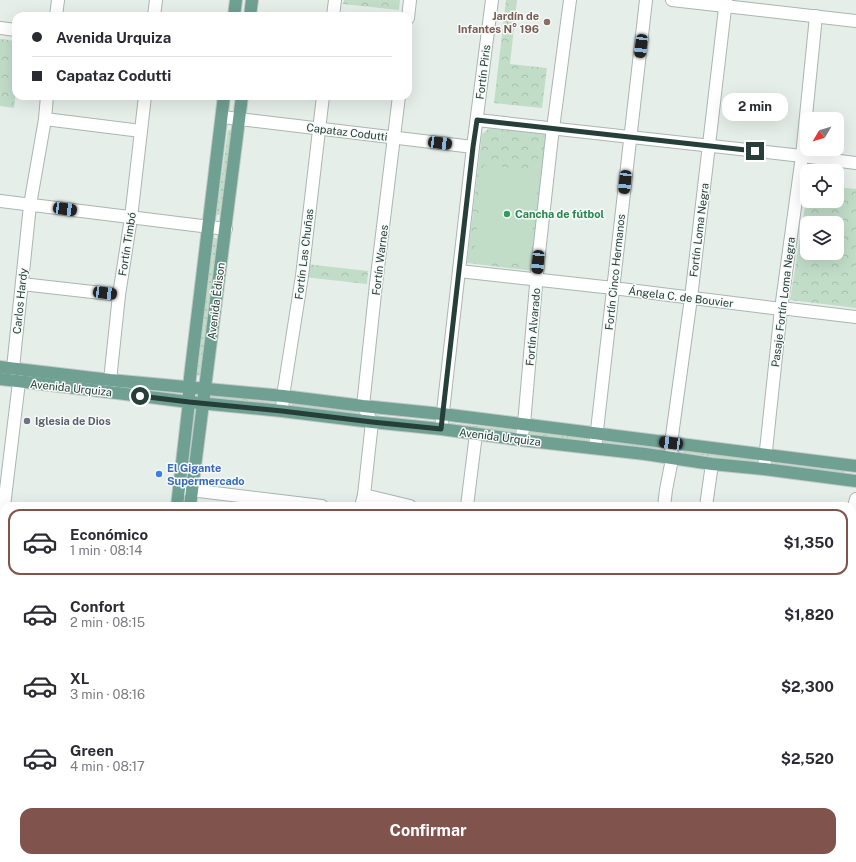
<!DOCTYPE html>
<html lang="es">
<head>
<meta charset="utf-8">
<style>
	:root { --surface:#fff; --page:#f7f7f7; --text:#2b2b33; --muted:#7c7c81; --line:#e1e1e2; --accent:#80544c }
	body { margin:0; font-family:"Public Sans",sans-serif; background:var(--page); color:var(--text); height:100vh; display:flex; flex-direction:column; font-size:15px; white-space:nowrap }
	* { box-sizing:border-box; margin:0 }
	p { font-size:13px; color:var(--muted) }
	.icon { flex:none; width:22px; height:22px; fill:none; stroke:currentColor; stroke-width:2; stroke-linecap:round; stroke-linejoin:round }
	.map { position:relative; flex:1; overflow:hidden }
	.side { position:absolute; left:0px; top:502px; width:856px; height:360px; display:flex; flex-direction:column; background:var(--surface); border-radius:12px 12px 0 0; box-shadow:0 4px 16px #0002 }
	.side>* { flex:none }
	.guide { position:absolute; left:12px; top:12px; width:400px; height:88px; border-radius:12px; box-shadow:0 4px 16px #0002; display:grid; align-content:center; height:88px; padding:0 20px; background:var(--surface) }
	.needle { width:26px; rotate:232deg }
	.fabs { position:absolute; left:800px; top:112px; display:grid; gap:8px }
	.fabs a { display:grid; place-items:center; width:44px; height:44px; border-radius:8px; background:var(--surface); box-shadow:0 4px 16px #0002; font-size:20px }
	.end { position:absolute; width:18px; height:18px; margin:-9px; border:5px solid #263f38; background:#fff; box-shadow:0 0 0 2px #fff }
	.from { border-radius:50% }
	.bubble { position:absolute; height:28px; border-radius:12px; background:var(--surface); box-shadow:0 4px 16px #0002; font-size:13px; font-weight:700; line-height:28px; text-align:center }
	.car { position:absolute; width:12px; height:24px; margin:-12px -6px; border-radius:5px; box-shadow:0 0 3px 1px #0007; background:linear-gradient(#222 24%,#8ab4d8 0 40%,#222 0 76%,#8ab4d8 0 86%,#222 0) }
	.guide b { display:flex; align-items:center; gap:14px; height:38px; font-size:15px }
	.guide b+b { border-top:1px solid var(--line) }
	.guide i { width:10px; height:10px; background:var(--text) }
	ul { padding:7px 0 0; list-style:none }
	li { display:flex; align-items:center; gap:12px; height:66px; margin:0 8px 6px; padding:0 12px; border:2px solid transparent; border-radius:12px }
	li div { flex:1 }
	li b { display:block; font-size:15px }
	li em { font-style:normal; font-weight:700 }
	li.active { border-color:var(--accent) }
	li>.icon { width:36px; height:36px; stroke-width:1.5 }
	.action { display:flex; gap:8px; margin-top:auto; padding:8px 20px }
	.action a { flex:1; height:46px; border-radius:12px; background:var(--accent); color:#fff; font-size:16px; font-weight:700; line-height:46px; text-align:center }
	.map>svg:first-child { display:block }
	.grass { fill:url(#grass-dots) }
	.forest { fill:url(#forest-crowns); fill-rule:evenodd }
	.pitch { fill:#c1ddc8 }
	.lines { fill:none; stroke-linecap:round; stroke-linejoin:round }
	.minor-casing { stroke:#a9b6b1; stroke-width:14 }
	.major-casing { stroke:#c2c9c7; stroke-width:14 }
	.minor { stroke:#fff; stroke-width:12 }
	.major { stroke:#6fa092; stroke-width:12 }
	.route { stroke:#263f38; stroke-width:5 }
	.education-dot { fill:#8d6e63; stroke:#f7faf9; stroke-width:1.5 }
	.leisure-dot { fill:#2e9e5b; stroke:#f7faf9; stroke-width:1.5 }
	.worship-dot { fill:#6b7280; stroke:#f7faf9; stroke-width:1.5 }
	.shop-dot { fill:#3f7fe0; stroke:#f7faf9; stroke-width:1.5 }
	.labels { text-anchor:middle; stroke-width:3; stroke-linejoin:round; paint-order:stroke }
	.education-label { font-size:11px; font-weight:bold; fill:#785e54; stroke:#f7faf9; text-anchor:end }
	.street-label { font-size:11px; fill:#263f38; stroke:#f7faf9 }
	.leisure-label { font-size:11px; font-weight:bold; fill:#27864d; stroke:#f7faf9; text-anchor:start }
	.worship-label { font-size:11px; font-weight:bold; fill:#5b616d; stroke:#f7faf9; text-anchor:start }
	.shop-label { font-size:11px; font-weight:bold; fill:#366cbe; stroke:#f7faf9; text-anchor:start }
</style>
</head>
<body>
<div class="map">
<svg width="856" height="862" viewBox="0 0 856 862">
	<defs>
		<pattern id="grass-dots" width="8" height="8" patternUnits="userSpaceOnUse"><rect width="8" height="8" fill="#c1ddc8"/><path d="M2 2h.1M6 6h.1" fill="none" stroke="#a6bfad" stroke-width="1.8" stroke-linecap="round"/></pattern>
		<pattern id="forest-crowns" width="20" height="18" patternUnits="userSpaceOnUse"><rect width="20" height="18" fill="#c1ddc8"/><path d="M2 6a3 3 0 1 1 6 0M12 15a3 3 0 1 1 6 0" fill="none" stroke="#a6bfad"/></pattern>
	</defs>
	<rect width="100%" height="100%" fill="#e6eeea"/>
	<g class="grass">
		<polygon points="228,130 232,130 220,215 216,215"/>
		<polygon points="214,238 218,239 201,376 196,375"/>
		<polygon points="194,411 198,411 188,484 185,483"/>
	</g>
	<g class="forest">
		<polygon points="344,0 400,0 399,10 343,4"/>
		<polygon points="506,0 517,0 510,64 547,68 542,108 494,103"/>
		<polygon points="0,39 16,41 16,91 14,108 0,106"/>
		<polygon points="491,127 549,133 534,271 467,263 482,134"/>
		<path d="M837,187L856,189V308L790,300L807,194V201H837ZM807,223H837V253H807Z"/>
		<polygon points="306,264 368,271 367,284 304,277"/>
		<polygon points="207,394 278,403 278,406 207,397"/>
		<polygon points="292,404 356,411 356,414 292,407"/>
		<polygon points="450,423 515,430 515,433 449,426"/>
		<polygon points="528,431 588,438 587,441 528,434"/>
		<polygon points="600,440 659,447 658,449 600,442"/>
		<polygon points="684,450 755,460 755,462 683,453"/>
		<polygon points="775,463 844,471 844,474 775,465"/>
	</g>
	<polygon class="pitch" points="484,165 539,171 529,265 474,258"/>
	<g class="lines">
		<defs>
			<g id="minor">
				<polyline points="672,0 856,21"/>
				<polyline points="56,16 58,0"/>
				<polyline points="154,16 156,0"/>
				<polyline points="333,16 335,0"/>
				<polyline points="408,18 410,0"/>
				<polyline points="0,28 16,30"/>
				<polyline points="222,117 473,147"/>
				<polyline points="45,119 141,131"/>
				<polyline points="477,120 802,156 856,163"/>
				<polyline points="0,201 226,229"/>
				<polyline points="459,271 613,288 781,309 789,309 856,317"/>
				<polyline points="22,284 119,295"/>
				<polyline points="109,390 119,295 131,218 145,96"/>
				<polyline points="282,411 283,396 302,276 323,96"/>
				<polyline points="441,429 473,147 492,0"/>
				<polyline points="521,440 524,424 538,262 552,136 570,0"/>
				<polyline points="595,448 646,0"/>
				<polyline points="764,469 781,309 802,156 816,16"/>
				<polyline points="182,489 322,506"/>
				<polyline points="364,495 410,506"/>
				<polyline points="4,506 19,382 13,368 30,205 45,119 47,96"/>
				<polyline points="361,506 364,495 372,422 363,406 376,284 399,96"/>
				<polyline points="467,506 476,434"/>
				<polyline points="664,506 666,490 672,459 671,443 691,298 726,0"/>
				<polyline points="706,506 712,464"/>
				<polyline points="852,514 856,499"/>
				<polyline points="0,540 4,507"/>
				<polyline points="0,550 4,550"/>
				<polyline points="852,656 856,660"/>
				<polyline points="852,712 856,708"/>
				<polyline points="0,715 4,716"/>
				<polyline points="852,851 856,847"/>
				<polyline points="570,858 574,862"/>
				<polyline points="839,858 843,862"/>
				<polyline points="4,862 4,858"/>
				<polyline points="245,862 246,858"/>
				<polyline points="313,862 313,858"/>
				<polyline points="354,862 358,858"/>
				<polyline points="452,862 456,858"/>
				<polyline points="582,862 586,858"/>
				<polyline points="709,862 712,858"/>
			</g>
			<g id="major">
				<polyline points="234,16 236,0"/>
				<polyline points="250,16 252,0"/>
				<polyline points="0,367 110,380 283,396 363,406 442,414 856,466"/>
				<polyline points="0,379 109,392 189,402 282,411 372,422 441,429 521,440 645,454 712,464 764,469 856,481"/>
				<polyline points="177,506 189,402 189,387 191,369 224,96"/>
				<polyline points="190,506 242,96"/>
				<polyline points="132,862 133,858"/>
				<polyline points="149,862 149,858"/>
			</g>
		</defs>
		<use href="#minor" class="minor-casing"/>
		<use href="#major" class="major-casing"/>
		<use href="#minor" class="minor"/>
		<use href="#major" class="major"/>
	</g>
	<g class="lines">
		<polyline class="route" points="140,396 189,402 282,411 372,422 441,429 473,147 477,120 755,151"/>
	</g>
	<circle class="education-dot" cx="547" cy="22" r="4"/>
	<circle class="leisure-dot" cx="507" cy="214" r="4"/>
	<circle class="worship-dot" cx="27" cy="421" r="4"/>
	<circle class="shop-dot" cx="159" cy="474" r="4"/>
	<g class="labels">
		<g class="education-label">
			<text x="539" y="20">Jardín de<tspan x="539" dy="13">Infantes N° 196</tspan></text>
		</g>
		<g class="street-label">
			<text transform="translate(483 72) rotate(-83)" y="4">Fortín Piris</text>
			<text transform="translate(347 132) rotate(7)" y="4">Capataz Codutti</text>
			<text transform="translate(699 230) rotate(-83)" y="4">Fortín Loma Negra</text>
			<text transform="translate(127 244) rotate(-81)" y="4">Fortín Timbó</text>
			<text transform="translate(304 254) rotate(-83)" y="4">Fortín Las Chuñas</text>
			<text transform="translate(380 260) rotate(-83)" y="4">Fortín Warnes</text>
			<text transform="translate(615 272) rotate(-84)" y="4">Fortín Cinco Hermanos</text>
			<text transform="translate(681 297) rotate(7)" y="4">Ángela C. de Bouvier</text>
			<text transform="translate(20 301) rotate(-84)" y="4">Carlos Hardy</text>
			<text transform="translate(216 301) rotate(-83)" y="4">Avenida Édison</text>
			<text transform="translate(783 302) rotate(-83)" y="4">Pasaje Fortín Loma Negra</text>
			<text transform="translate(533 327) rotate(-85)" y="4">Fortín Alvarado</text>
			<text transform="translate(71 388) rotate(6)" y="4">Avenida Urquiza</text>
			<text transform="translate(500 437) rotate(7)" y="4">Avenida Urquiza</text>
		</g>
		<g class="leisure-label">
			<text x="515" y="218">Cancha de fútbol</text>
		</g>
		<g class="worship-label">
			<text x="35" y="425">Iglesia de Dios</text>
		</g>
		<g class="shop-label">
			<text x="167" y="472">El Gigante<tspan x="167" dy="13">Supermercado</tspan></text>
		</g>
	</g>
</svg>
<div class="fabs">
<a><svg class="needle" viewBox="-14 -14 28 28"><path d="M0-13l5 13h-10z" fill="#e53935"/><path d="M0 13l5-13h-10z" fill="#7c7c81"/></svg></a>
<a><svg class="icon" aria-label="locate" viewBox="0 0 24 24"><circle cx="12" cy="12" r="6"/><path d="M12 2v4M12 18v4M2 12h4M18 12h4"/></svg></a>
<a><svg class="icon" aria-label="layers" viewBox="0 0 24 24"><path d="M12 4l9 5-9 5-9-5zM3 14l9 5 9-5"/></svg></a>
</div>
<i class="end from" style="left:140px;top:396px"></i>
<i class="end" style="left:755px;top:151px"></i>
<div class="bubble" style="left:722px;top:93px;width:66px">2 min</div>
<i class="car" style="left:641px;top:46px;rotate:187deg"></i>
<i class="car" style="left:440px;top:143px;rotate:97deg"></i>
<i class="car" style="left:625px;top:182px;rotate:186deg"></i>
<i class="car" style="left:65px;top:209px;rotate:98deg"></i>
<i class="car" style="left:538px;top:262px;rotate:185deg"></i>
<i class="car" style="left:105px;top:293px;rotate:97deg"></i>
<i class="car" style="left:671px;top:443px;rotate:277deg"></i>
<div class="guide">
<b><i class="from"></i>Avenida Urquiza</b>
<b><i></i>Capataz Codutti</b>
</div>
<section class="side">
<ul>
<li class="active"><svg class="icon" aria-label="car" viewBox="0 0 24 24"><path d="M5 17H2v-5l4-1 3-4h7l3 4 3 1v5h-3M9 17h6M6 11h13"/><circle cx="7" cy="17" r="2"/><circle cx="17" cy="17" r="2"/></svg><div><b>Económico</b><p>1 min · 08:14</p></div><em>$1,350</em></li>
<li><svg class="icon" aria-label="car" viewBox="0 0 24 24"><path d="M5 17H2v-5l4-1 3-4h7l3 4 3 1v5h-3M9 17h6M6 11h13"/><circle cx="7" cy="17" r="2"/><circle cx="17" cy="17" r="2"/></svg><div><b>Confort</b><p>2 min · 08:15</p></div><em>$1,820</em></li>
<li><svg class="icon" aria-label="car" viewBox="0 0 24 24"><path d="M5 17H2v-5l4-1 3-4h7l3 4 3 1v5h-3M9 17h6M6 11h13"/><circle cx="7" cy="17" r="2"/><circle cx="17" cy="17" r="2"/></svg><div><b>XL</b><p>3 min · 08:16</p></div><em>$2,300</em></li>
<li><svg class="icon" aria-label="car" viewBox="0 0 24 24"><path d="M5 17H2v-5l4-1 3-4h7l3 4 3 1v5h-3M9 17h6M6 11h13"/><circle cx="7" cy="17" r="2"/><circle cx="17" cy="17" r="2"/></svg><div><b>Green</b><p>4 min · 08:17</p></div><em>$2,520</em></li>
</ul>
<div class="action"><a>Confirmar</a></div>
</section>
</div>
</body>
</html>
